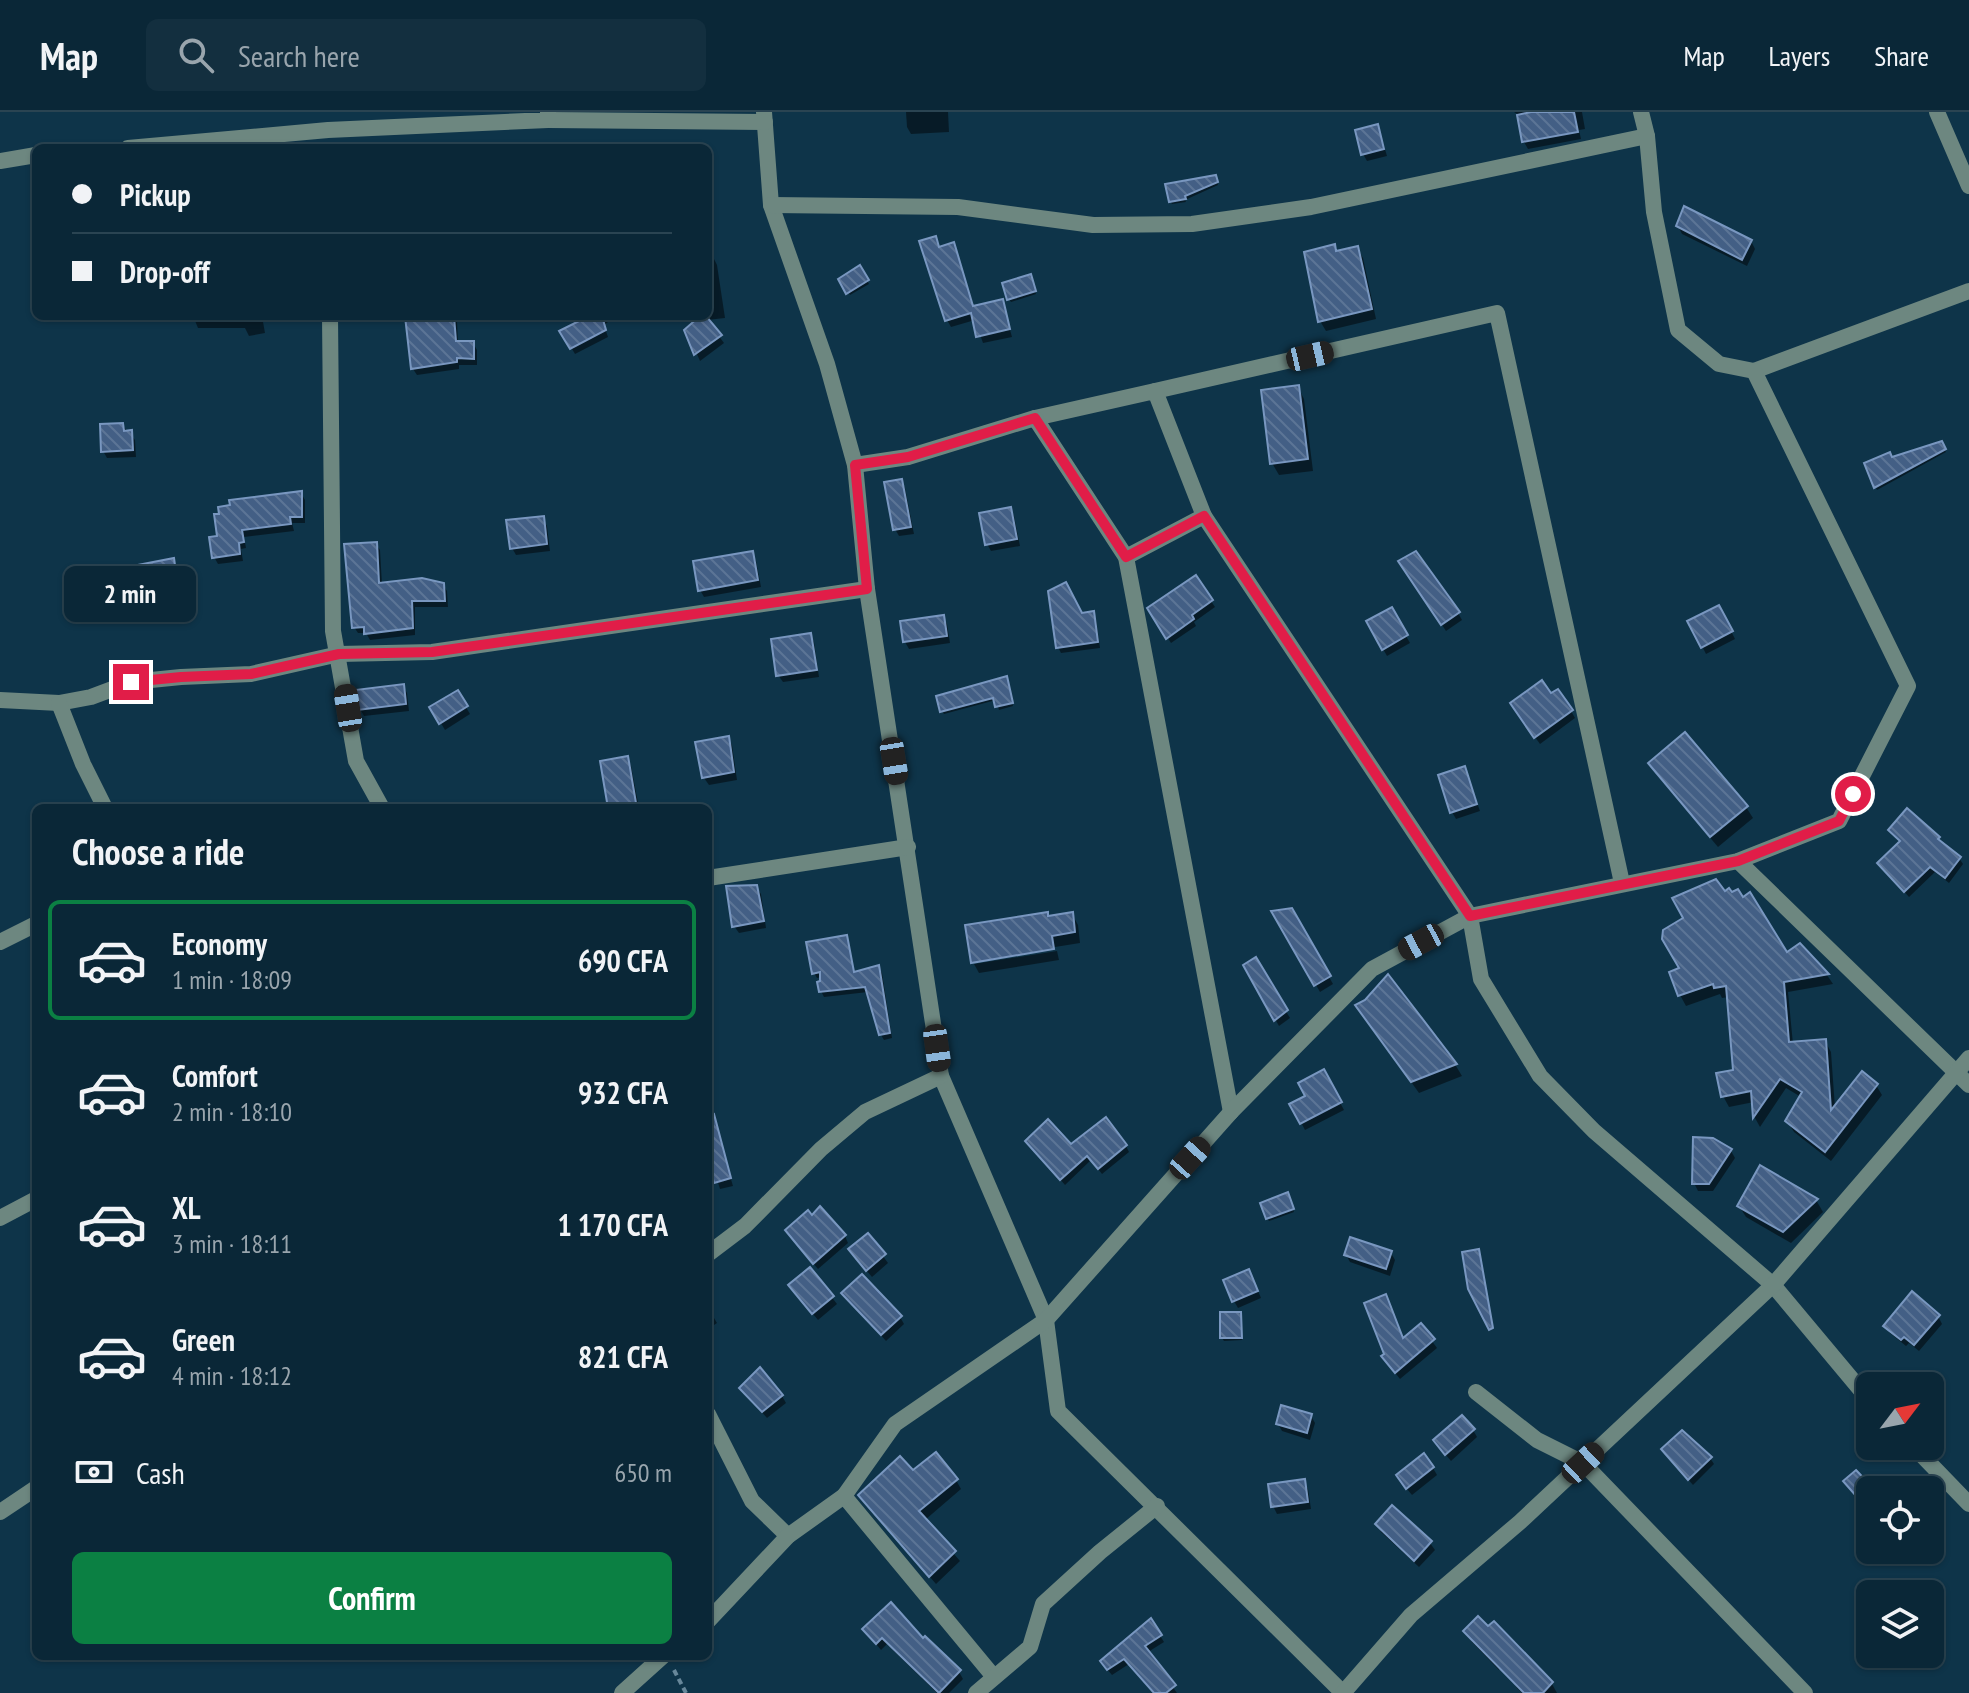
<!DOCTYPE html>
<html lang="en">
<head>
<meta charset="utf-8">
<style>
	:root { --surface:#0a2737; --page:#132f3f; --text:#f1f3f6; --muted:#99a5ad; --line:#2a4452; --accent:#0b8043 }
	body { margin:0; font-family:"PT Sans Narrow",sans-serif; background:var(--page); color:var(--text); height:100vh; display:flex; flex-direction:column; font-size:30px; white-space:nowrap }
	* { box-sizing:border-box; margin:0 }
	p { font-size:26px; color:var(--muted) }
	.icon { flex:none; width:44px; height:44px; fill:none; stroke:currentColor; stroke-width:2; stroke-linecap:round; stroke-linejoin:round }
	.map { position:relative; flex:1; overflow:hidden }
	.drawer { position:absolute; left:32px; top:692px; width:680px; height:856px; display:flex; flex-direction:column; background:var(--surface); border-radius:12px; box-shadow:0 2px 6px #0004,0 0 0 2px var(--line) }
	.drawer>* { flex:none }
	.top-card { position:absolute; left:32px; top:32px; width:680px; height:176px; border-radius:12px; box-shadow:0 2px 6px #0004,0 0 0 2px var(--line); display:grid; align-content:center; height:176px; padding:0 40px; background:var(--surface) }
	.needle { width:52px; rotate:58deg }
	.controls { position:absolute; left:1856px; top:1260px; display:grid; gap:16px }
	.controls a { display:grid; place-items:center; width:88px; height:88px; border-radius:12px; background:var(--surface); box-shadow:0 2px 6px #0004,0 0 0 2px var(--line); font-size:40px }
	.end { position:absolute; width:36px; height:36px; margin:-18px; border:10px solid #e11d48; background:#fff; box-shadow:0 0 0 4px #fff }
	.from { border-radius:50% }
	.bubble { position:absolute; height:56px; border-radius:12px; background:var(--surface); box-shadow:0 2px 6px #0004,0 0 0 2px var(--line); font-size:26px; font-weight:700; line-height:56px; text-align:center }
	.car { position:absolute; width:24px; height:48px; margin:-24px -12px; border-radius:10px; box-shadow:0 0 6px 2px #0007; background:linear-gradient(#222 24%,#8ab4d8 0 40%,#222 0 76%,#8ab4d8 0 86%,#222 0) }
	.top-card b { display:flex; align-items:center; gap:28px; height:76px; font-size:30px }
	.top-card b+b { border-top:2px solid var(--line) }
	.top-card i { width:20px; height:20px; background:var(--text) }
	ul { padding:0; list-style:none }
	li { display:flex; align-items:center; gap:24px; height:120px; margin:0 16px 12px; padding:0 24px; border:4px solid transparent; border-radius:12px }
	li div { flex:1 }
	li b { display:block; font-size:30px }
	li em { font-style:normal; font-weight:700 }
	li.selected { border-color:var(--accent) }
	li>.icon { width:72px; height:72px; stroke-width:1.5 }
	h2 { padding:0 40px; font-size:36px; line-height:96px }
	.pay { display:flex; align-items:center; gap:20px; height:88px; padding:0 40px; font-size:30px }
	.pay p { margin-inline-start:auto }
	.button { display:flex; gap:16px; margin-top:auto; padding:16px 40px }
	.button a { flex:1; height:92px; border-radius:12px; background:var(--accent); color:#fff; font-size:32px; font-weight:700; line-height:92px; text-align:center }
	header { display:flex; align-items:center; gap:48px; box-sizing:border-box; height:112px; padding:0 40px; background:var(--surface); border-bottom:2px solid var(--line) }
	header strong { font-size:38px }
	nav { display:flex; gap:44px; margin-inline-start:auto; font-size:28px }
	.search { width:560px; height:72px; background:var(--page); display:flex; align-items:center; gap:20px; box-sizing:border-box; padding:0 28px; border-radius:12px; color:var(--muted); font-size:30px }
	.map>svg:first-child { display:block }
	.shadow { fill:#0007 }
	.building { fill:url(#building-back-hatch); stroke:#7997c0; stroke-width:2 }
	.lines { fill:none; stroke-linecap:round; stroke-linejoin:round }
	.path { stroke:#67879a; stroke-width:4; stroke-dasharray:6 4; stroke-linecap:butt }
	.street { stroke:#6d8780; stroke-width:16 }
	.route { stroke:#e11d48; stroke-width:10 }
</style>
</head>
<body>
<header>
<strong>Map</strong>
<div class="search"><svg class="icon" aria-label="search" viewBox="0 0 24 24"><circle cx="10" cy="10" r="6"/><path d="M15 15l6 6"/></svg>Search here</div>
<nav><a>Map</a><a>Layers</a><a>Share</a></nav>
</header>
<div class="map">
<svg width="1969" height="1581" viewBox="0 0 1969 1581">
	<defs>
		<pattern id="building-back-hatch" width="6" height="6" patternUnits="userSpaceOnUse" patternTransform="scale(2)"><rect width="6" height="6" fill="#435f85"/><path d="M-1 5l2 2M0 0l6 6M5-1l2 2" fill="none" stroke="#5c7596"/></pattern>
	</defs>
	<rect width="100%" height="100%" fill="#0e3449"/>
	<g class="shadow">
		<polygon points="906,0 948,0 949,20 911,22 907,15"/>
		<polygon points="1514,0 1582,0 1585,17 1579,18 1581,27 1528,37 1524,30 1519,3"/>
		<polygon points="1378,14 1387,44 1367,49 1363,42"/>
		<polygon points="602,32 603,36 579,36 579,34"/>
		<polygon points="1217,68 1218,73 1185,88 1186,90 1172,92 1170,89"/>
		<polygon points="1678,114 1751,129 1755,137 1747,154 1682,122"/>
		<polygon points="935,127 940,137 953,133 957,140 974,195 1002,189 1012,225 983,231 975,208 951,215 947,208"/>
		<polygon points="1334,134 1337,140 1357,136 1363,146 1376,207 1326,219 1320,209"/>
		<polygon points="713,145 717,153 725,206 707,208 724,231 700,249 687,219 703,204 708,204 708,146"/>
		<polygon points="860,156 869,172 850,183 840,167"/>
		<polygon points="1031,168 1036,182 1011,190 1009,187"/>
		<polygon points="193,204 262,204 265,221 249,224 245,216 198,216"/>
		<polygon points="407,204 454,204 457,209 458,231 473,231 477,238 477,253 459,253 459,257 417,263 413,257"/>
		<polygon points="578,204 616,204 604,213 608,225 575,242 562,220 586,208"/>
		<polygon points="1298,275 1304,287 1313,359 1279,363 1272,351"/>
		<polygon points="122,313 135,328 136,345 107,346 103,339"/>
		<polygon points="1941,331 1946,340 1877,378 1866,352"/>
		<polygon points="901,369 905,376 914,422 899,424 895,417"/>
		<polygon points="301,381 305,388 305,411 292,411 294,419 244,425 246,436 241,437 243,449 218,452 214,445 219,426"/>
		<polygon points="1010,397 1014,404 1020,434 991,439 987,432"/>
		<polygon points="542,406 547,414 550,439 516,443 512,436"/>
		<polygon points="376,432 380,438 382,473 443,473 447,479 448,495 415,495 415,523 370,528 366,521 358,521 354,515"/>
		<polygon points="752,441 756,449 761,475 704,485 700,478"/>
		<polygon points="172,448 177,456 180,475 132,484 124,457"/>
		<polygon points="1405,457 1458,501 1462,508 1446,519"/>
		<polygon points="1211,489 1215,495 1194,510 1196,514 1171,531 1149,496"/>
		<polygon points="1719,495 1735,527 1706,542 1690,510"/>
		<polygon points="1391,498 1410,531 1387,544 1368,510"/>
		<polygon points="1093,501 1096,507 1100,536 1061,541 1058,535 1081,503"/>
		<polygon points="943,505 947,512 950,531 909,537 905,530"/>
		<polygon points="810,523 814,530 819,565 783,570 778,563"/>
		<polygon points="1007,569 1013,594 999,598 996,588 944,602 942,599"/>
		<polygon points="403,574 407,581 409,599 364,604 360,597"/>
		<polygon points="457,580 470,602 445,618 432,596"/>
		<polygon points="1551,584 1571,599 1575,606 1540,632 1516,599"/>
		<polygon points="728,626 732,633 737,668 709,673 704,666 697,631"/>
		<polygon points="627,646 631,654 639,696 610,696 602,650"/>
		<polygon points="1651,652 1746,695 1753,706 1718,735 1657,663"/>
		<polygon points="1464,657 1480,699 1456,707 1452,700"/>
		<polygon points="1890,718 1938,726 1942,734 1959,746 1963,752 1949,771 1935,760 1909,785 1879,751 1901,731"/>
		<polygon points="756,775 761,782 766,816 739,821 734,814"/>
		<polygon points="1291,798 1333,872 1320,880 1275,801"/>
		<polygon points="1047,802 1049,806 1072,802 1078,813 1080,831 974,848 974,852 967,815"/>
		<polygon points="846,825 855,862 878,855 882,861 892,926 884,928 881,923 868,880 824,885 821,879 822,865 817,866 814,861"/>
		<polygon points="1799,834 1827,863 1833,872 1788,880 1793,932 1825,929 1831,940 1835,996 1876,973 1882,983 1831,1049 1794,1020 1787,1009 1801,985 1786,976 1760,1015 1755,1006 1754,990 1729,995 1723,984 1735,959 1729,885 1722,886 1720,882 1686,894 1680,883 1787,843"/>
		<polygon points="1057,839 1059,848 979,861 974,852"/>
		<polygon points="1256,848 1290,906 1279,914 1245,854"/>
		<polygon points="1388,865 1456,954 1462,964 1419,981 1365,905 1366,889"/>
		<polygon points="1323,959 1344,998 1305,1018 1292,993 1307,985"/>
		<polygon points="719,1027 733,1074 720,1077 708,1039 708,1030"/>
		<polygon points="1712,1028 1731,1039 1735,1046 1713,1079 1698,1079 1694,1071"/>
		<polygon points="1027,1029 1071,1035 1126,1034 1129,1040 1102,1062 1091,1048 1065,1073"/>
		<polygon points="1289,1086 1294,1100 1269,1109 1267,1106"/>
		<polygon points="1816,1088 1823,1100 1791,1131 1746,1105 1739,1094"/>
		<polygon points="845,1124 848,1131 818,1157 791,1125"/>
		<polygon points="868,1124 888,1151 872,1165 855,1145"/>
		<polygon points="1391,1141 1395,1148 1390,1164 1350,1150 1346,1143"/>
		<polygon points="810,1157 837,1192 818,1208 795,1180"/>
		<polygon points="1253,1167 1261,1186 1238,1196 1234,1189"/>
		<polygon points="844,1182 900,1205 904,1212 886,1229"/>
		<polygon points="708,1196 717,1211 708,1217"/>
		<polygon points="1240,1202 1242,1228 1224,1229 1222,1226"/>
		<polygon points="1938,1204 1942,1212 1919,1239 1909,1231 1906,1234 1890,1221 1886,1214"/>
		<polygon points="1421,1214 1437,1236 1400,1267 1388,1252 1404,1228"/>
		<polygon points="741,1276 782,1284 786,1291 767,1306"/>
		<polygon points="1311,1304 1315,1311 1310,1328 1282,1319 1278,1312"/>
		<polygon points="1473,1318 1477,1325 1451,1349 1440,1336"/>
		<polygon points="1667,1343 1710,1346 1714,1352 1693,1373"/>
		<polygon points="1433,1356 1437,1363 1412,1383 1402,1371"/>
		<polygon points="913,1361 956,1368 961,1377 925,1408 960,1449 936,1472 860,1384"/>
		<polygon points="1304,1370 1308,1377 1311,1397 1277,1402 1273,1394"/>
		<polygon points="1377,1412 1430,1431 1435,1438 1419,1455 1381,1420"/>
		<polygon points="1897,1438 1919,1438 1922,1442 1911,1454"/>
		<polygon points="1151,1509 1164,1530 1148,1540 1177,1581 1154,1581 1129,1552 1112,1563 1106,1556"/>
		<polygon points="864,1517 923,1529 959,1560 963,1567 949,1581 937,1581 887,1532 881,1538"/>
		<polygon points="1488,1517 1517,1540 1499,1558 1472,1530 1466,1519"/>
		<polygon points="1526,1545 1552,1572 1557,1581 1522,1581 1517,1576 1510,1564"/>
	</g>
	<g class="building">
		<polygon points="1531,0 1574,0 1578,20 1522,30 1517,3"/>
		<polygon points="1378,12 1384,37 1361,43 1355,18"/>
		<polygon points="1216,63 1218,70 1185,84 1186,87 1169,90 1165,72"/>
		<polygon points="1684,94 1752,128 1742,148 1676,114"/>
		<polygon points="936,124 939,135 954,130 973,194 1003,187 1010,217 976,225 971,201 945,209 919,129"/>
		<polygon points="1335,132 1336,139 1358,134 1372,197 1318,210 1304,140"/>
		<polygon points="860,153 869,168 846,182 838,167"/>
		<polygon points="1031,162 1036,179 1007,188 1002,171"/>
		<polygon points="405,204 454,204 456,229 474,229 474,247 457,246 457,250 411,257"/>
		<polygon points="589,204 602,204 606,218 570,237 559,219"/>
		<polygon points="700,204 706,204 722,223 694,243 684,218"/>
		<polygon points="1299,273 1308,347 1270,352 1261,278"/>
		<polygon points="123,311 124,319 132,318 133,338 101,340 100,312"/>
		<polygon points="1942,329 1946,337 1874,376 1864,351 1890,340 1892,345"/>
		<polygon points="902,367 911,415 893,418 884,370"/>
		<polygon points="302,379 302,405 290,405 291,412 242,418 244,430 239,431 240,442 212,446 209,425 217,424 214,402 219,402 218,395 230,393 229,388"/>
		<polygon points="1011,395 1017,427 985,433 979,401"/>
		<polygon points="544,404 547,432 510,437 506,408"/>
		<polygon points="377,430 379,471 422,466 444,471 445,489 412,489 413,516 364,522 364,515 352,516 344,432"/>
		<polygon points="753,439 758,468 698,479 693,449"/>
		<polygon points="1416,439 1460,500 1441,513 1398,449"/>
		<polygon points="174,446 177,468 126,477 122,456"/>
		<polygon points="1196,463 1213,488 1192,503 1194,507 1166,527 1147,496"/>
		<polygon points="1066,470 1082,501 1094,499 1098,530 1056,536 1048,479"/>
		<polygon points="1719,493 1733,519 1701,536 1687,509"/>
		<polygon points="1392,495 1408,523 1382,538 1366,509"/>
		<polygon points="944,503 947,524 903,530 900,509"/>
		<polygon points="811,521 817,558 776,564 771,527"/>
		<polygon points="1007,564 1013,591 995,595 993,586 940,600 936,584"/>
		<polygon points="1542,568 1551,581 1558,577 1573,598 1534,626 1510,591"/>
		<polygon points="404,572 406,592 358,598 355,578"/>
		<polygon points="458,578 468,594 439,612 429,595"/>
		<polygon points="1685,620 1748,694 1710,725 1648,651"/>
		<polygon points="729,624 734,660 702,666 695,630"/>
		<polygon points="628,644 636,691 608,696 600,649"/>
		<polygon points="1465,654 1477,692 1450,701 1438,663"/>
		<polygon points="1907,696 1940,725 1938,727 1961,745 1945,766 1930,755 1904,780 1877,751 1900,729 1888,718"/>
		<polygon points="1716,767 1725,779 1729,776 1732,780 1738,777 1743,785 1750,780 1787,840 1800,831 1829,862 1784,870 1789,930 1826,927 1831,998 1862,959 1878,972 1825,1040 1785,1009 1802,980 1780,967 1753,1006 1751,979 1721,985 1716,961 1733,958 1726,874 1714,876 1713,872 1678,884 1669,860 1679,856 1662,827 1663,818 1683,806 1672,786"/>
		<polygon points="757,773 764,809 732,815 726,774"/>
		<polygon points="1292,796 1331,864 1314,874 1271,799"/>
		<polygon points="1048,800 1048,804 1073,800 1075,820 1052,824 1054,837 971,851 965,813"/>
		<polygon points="847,823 854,860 879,853 890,921 879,923 865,875 819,880 817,870 820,869 820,860 812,862 806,830"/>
		<polygon points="1256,845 1288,898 1274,909 1243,853"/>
		<polygon points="1388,862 1418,901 1457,952 1411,970 1355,893 1365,888"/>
		<polygon points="1324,957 1342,990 1300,1012 1289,992 1305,984 1298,971"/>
		<polygon points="714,1002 731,1066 714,1071 708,1047 708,1003"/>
		<polygon points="1106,1005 1127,1033 1098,1057 1087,1044 1060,1068 1025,1029 1048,1007 1071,1032"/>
		<polygon points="1693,1025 1713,1026 1732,1037 1709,1072 1692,1072"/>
		<polygon points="1760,1053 1818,1087 1783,1120 1737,1094"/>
		<polygon points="1288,1080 1294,1097 1266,1107 1260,1091"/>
		<polygon points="820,1094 846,1123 813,1152 785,1118 808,1098 812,1103"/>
		<polygon points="868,1121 886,1142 866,1159 848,1137"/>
		<polygon points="1350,1125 1392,1139 1386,1157 1344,1143"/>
		<polygon points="1479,1137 1493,1216 1489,1218 1468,1177 1462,1140"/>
		<polygon points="810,1155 834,1184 812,1202 788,1173"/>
		<polygon points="1249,1157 1258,1179 1232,1190 1223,1168"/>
		<polygon points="862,1162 902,1204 881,1223 841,1181"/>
		<polygon points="1912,1179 1940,1203 1914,1233 1904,1225 1901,1228 1883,1214"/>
		<polygon points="1386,1182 1403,1226 1421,1211 1435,1227 1395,1261 1381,1244 1384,1242 1364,1191"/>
		<polygon points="1220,1200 1241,1200 1242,1226 1220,1226"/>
		<polygon points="760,1255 783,1283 762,1300 739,1276"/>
		<polygon points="1281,1293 1312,1302 1307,1321 1276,1312"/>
		<polygon points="1462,1303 1475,1317 1445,1343 1433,1328"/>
		<polygon points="1682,1318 1712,1345 1688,1368 1661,1337"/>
		<polygon points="936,1340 958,1367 919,1399 956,1439 929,1465 858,1383 900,1344 913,1358"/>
		<polygon points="1424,1341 1434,1355 1406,1377 1396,1363"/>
		<polygon points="1856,1358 1873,1376 1864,1393 1843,1369"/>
		<polygon points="1305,1367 1308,1390 1271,1395 1268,1372"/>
		<polygon points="1392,1393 1432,1429 1414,1449 1375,1412"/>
		<polygon points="891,1490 923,1526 925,1524 961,1558 939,1581 882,1526 876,1532 862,1517"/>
		<polygon points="1478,1504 1488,1514 1494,1509 1553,1570 1543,1581 1524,1581 1463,1519"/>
		<polygon points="1151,1506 1162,1523 1145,1534 1176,1573 1166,1581 1154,1581 1124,1547 1107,1558 1100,1549"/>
	</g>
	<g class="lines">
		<polyline class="path" points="674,1558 686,1581"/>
		<g class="street">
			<polyline points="764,0 771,93 827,252 855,353 867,477 941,964 1046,1208 1058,1299 1343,1581"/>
			<polyline points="1937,0 1969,74"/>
			<polyline points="548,8 765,10"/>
			<polyline points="128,36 328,18 548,8 548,0"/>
			<polyline points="0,49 36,43"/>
			<polyline points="771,93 958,95 1093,113 1192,112 1311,95 1647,24"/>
			<polyline points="330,204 333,519 356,649 382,696"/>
			<polyline points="1754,259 1969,179"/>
			<polyline points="1155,279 1497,201 1622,771"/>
			<polyline points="1035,306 1155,279 1204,404 1470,804 1481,867 1540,964 1594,1019 1773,1173 1870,1289"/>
			<polyline points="855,353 908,345 1035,306 1126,445 1231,1000"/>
			<polyline points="1126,445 1204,404"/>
			<polyline points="0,588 59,591 91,585 131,570 181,565 251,562 339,542 432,540 867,477"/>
			<polyline points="59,591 83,652 105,696"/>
			<polyline points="1738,749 1969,973"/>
			<polyline points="708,766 908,735"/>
			<polyline points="0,830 36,812"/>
			<polyline points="0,1106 36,1087"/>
			<polyline points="708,1142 745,1114 821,1037 865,1000 941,964"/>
			<polyline points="1476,1280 1537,1328 1583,1351 1805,1581"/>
			<polyline points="708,1302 752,1389 788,1424"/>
			<polyline points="1913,1334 1969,1392"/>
			<polyline points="844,1384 994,1565"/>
			<polyline points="0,1400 36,1376"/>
			<polyline points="708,1509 788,1424 844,1384 895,1312 1046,1208 1231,1000 1372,857 1470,804 1738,749 1839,709 1908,574 1754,259 1719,252 1678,218 1654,100 1647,24 1641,0"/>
			<polyline points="622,1581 663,1544"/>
			<polyline points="976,1581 1030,1535 1043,1492 1100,1440 1157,1394"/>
			<polyline points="1343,1581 1411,1503 1520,1410 1773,1173 1969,946"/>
		</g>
	</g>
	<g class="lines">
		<polyline class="route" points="131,570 181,565 251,562 339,542 432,540 867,477 855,353 908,345 1035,306 1126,445 1204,404 1470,804 1738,749 1839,709 1853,682"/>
	</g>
</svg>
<div class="controls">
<a><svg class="needle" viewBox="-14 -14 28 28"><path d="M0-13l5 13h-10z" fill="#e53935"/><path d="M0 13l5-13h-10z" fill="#99a5ad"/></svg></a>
<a><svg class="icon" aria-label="locate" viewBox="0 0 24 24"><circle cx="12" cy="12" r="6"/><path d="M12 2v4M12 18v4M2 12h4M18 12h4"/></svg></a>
<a><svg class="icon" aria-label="layers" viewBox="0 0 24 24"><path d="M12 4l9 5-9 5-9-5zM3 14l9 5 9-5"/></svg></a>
</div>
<i class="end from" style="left:1853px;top:682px"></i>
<i class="end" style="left:131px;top:570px"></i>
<div class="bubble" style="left:64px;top:454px;width:132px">2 min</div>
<i class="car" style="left:1310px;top:244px;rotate:77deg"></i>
<i class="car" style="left:348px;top:596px;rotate:351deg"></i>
<i class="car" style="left:894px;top:649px;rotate:171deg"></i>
<i class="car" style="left:1421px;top:830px;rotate:242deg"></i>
<i class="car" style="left:937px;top:936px;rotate:172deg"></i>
<i class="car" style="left:1190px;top:1046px;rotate:42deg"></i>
<i class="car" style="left:1583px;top:1351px;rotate:47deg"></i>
<div class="top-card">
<b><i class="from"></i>Pickup</b>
<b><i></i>Drop-off</b>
</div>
<section class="drawer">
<h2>Choose a ride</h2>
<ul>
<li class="selected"><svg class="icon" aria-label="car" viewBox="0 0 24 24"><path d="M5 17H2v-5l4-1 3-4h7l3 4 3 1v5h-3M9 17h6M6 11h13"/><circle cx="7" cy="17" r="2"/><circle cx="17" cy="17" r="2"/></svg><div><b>Economy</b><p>1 min · 18:09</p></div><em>690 CFA</em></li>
<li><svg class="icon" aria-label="car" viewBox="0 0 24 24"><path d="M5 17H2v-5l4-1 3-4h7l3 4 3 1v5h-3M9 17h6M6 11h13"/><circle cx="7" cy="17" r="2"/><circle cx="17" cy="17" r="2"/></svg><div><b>Comfort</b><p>2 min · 18:10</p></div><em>932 CFA</em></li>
<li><svg class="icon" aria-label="car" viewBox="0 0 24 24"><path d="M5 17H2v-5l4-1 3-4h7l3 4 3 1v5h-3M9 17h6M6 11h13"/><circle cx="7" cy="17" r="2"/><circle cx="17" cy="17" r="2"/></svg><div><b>XL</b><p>3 min · 18:11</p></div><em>1 170 CFA</em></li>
<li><svg class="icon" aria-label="car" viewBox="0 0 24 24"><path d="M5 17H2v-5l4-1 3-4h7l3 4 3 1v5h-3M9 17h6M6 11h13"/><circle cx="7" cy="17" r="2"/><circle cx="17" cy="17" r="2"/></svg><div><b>Green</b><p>4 min · 18:12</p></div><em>821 CFA</em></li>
</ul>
<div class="pay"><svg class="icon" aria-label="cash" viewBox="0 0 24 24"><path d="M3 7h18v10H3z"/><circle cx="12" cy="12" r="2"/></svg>Cash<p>650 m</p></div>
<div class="button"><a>Confirm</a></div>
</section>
</div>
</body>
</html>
